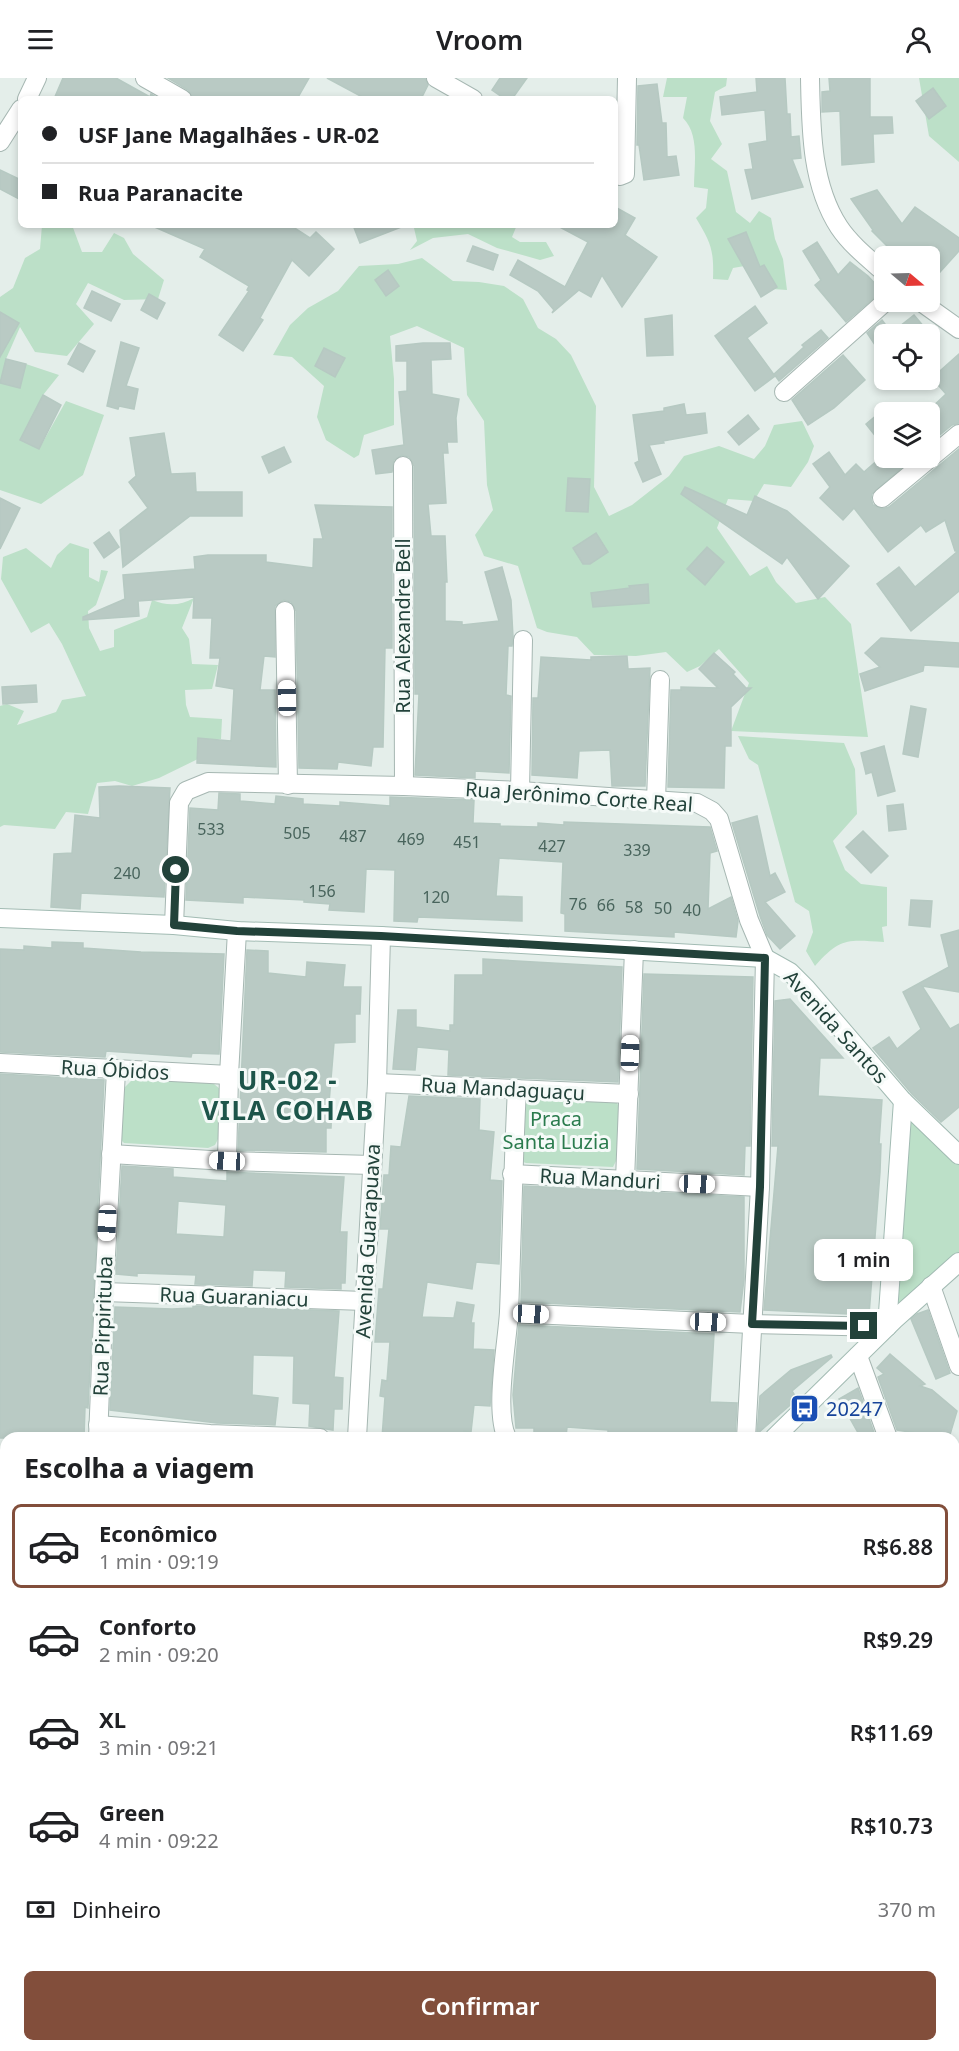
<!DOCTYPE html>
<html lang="pt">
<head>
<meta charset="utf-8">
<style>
	:root { --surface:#fff; --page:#f6f6f6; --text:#202124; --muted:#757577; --line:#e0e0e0; --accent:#824e3b }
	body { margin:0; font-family:"Noto Sans",sans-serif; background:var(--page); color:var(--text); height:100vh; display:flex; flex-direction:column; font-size:22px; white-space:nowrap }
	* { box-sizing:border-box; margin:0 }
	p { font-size:20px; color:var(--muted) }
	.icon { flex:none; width:33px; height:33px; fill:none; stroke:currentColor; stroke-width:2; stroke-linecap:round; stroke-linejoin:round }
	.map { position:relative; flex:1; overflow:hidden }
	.details { position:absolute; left:0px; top:1354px; width:960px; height:620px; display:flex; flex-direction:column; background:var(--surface); border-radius:18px 18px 0 0; box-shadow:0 3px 9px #0003 }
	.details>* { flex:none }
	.banner { position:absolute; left:18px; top:18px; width:600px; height:132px; border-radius:9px; box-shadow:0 3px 9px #0003; display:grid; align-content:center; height:132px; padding:0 24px; background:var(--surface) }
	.needle { width:39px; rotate:109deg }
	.tools { position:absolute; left:874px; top:168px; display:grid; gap:12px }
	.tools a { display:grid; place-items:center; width:66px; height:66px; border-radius:9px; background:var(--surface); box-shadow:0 3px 9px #0003; font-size:30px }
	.end { position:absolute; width:27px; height:27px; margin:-14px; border:8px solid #22423a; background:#fff; box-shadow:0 0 0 3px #fff }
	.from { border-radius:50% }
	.bubble { position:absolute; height:42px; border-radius:9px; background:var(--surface); box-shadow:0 3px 9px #0003; font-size:20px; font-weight:600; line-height:42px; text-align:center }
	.car { position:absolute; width:18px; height:36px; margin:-18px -9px; border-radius:8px; box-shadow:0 0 4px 2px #0007; background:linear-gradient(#fff 24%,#345 0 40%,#fff 0 76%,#345 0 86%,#fff 0) }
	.banner b { display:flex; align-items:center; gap:21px; height:57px; font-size:22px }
	.banner b+b { border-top:2px solid var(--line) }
	.banner i { width:15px; height:15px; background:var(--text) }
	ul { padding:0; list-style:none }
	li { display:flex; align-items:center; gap:18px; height:84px; margin:0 12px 9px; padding:0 12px; border:3px solid transparent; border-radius:9px }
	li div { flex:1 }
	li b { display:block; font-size:22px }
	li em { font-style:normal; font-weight:600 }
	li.selected { border-color:var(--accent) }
	li>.icon { width:54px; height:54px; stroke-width:1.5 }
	h2 { padding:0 24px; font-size:27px; line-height:72px }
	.pay { display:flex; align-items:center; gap:15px; height:66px; padding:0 24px; font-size:22px }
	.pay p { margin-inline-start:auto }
	.action { display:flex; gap:12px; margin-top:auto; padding:12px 24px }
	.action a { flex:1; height:69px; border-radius:9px; background:var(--accent); color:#fff; font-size:24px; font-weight:600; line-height:69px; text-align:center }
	header { display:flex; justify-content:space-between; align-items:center; height:78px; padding:0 24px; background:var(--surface); font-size:27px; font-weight:600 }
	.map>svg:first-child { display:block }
	.green { fill:#bce0c8 }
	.building { fill:#b9cac4; stroke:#b6c9c2; stroke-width:1.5; fill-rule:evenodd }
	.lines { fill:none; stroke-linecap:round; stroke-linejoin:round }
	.minor-casing { stroke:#a6b7b2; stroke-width:20 }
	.tertiary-casing { stroke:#a6b7b2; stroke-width:20 }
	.secondary-casing { stroke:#a2bbb3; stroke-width:20 }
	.minor { stroke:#fff; stroke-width:18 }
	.tertiary { stroke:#fff; stroke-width:18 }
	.secondary { stroke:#fff; stroke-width:18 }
	.route { stroke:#22423a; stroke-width:8 }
	.labels { text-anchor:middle; stroke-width:6; stroke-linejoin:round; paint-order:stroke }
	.number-label { font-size:16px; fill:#48645c }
	.street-label { font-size:20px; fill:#22423a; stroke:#f5faf8 }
	.park-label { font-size:20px; fill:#2a7b4d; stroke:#f5faf8 }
	.transit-label { font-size:20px; fill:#164399; stroke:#f5faf8; text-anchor:start }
	.district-label { font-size:26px; font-weight:bold; letter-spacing:1.5px; fill:#1d554a; stroke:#f5faf8 }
</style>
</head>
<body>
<header><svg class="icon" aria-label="menu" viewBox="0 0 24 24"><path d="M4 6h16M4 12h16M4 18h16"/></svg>Vroom<svg class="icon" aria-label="person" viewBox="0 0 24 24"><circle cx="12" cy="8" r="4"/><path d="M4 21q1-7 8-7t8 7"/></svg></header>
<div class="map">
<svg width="959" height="1973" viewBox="0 0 959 1973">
	<rect width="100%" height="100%" fill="#e4eeea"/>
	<g class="green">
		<path d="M667,0H727L726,8L715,14L710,43L722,66L711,81L727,93L736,134L750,145L759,133L771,140L775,161L783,181L787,212L773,211L756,186L733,190L728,202L713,201C714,172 711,165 696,140L706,130L708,111L694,109C694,87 700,57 683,40L687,19H663Z"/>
		<polygon points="919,0 959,0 959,84 929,58"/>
		<polygon points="42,147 72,147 82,174 102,174 114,155 124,160 133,176 164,202 158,221 124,222 88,205 76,226 94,246 67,278 35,274 20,249 6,281 1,305 20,310 26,286 59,297 43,317 21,362 39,371 66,323 104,337 83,397 41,426 0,412 0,219 13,210 25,180 40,171"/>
		<polygon points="410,147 517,147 512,159 520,164 546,164 554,178 540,182 526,178 497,170 468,156 433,160 410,172 417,163 414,150"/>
		<polygon points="422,180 453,203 479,204 504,208 523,221 538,250 556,261 571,277 596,328 594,409 609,438 632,427 669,398 684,378 719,368 754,381 765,368 774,347 802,343 814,368 808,384 791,409 764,406 754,423 728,421 717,450 750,498 767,488 776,504 796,525 825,519 851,546 868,659 731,653 749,605 719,571 700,588 687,594 666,574 636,578 594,577 577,559 547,554 537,550 518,488 484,478 475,457 493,432 487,407 484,343 467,317 464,270 417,248 390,258 394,301 394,347 364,357 359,377 354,380 326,362 317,339 324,308 292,279 273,277 290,247 308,230 338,213 359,188 398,186"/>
		<path d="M70,465L89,471V499L99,504L101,492L108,493L96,527L88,533L89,550L100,573L114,569V552L147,539L152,522C167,528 180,528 194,520L182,550L189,561L192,586L218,587L212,611L185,612L186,627L190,639L222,641L221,661H198L200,680L159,700L132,708L115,703L97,705L88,736L66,734L55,751L4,747L0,749V628L7,626L24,633L17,647L56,634L62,622L86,618L62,566L49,545L31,555L1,501L3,479L26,470L51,490L57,477Z"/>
		<path d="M738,658L844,665L855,691L857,736L833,763L845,792L861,806L887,809V848L882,849L884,864C847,862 841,859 815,888L806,873L813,854L809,833L795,824L758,687L749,681Z"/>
		<polygon points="138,1000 206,1004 214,1006 220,1011 219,1059 215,1067 208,1070 124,1065 120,1061 123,1011 131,1003"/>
		<polygon points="529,1018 615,1023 619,1028 616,1083 613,1089 526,1085 520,1083 523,1021"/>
		<polygon points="908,1034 959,1080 959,1186 882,1253"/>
		<polygon points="6,1954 6,1968 72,1968 74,1973 0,1973 0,1962"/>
		<polygon points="98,1968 162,1968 179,1973 86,1973"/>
	</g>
	<g class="building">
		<polygon points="63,0 116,0 150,19 151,16 159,21 54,21"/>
		<polygon points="168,0 309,0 297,21 193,21 188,12"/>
		<polygon points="327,0 425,0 428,7 421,21 366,21"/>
		<polygon points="500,0 527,0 512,21 505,21 492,12"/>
		<polygon points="756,0 785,0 787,36 790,36 791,59 799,58 801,80 792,81 803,109 752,121 745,92 753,91 749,66 767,63 765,32 722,37 720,19 757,14"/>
		<polygon points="829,0 870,0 870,39 892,39 893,55 873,56 874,84 842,87 840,33 822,34 822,14 830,13"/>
		<polygon points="657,6 662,45 666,45 667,79 676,78 679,97 644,102 639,67 637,67 638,8"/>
		<polygon points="933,10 946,28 929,41 916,23"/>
		<polygon points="0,92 21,102 21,122 0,111"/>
		<polygon points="877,112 902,146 915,129 959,160 959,173 930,205 930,178 897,178 872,153 873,152 851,121"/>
		<polygon points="615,129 635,140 625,157 657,179 622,229 602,197 591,219 579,212 552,235 554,232 538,213 510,197 518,182 565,209 588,164 556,147 615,147"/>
		<polygon points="150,147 290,147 310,160 316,154 334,171 309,198 292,182 260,240 263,242 243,273 219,257 249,213 247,212 249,208 200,179 205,171"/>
		<polygon points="353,147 404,147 404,148 360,165"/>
		<polygon points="746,154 760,189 764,187 777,209 761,219 728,161"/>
		<polygon points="817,164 838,197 850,184 868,198 882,213 846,244 815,207 821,202 803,173"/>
		<polygon points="473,168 498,177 493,192 467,183"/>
		<polygon points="388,192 399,208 386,218 375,202"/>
		<polygon points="92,213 120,226 111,243 84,230"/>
		<polygon points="149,216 165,225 157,241 141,232"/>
		<polygon points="755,228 767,245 747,260 775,298 755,313 715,258"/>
		<polygon points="0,234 19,245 0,279"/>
		<polygon points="672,237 673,277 647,278 645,241"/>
		<polygon points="914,237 930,256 890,256"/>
		<polygon points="882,242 885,246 885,282 867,255"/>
		<polygon points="821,252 828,260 779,303 774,296 804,269 802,267"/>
		<polygon points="121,264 139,270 126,308 138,311 134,331 119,328 118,331 107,328"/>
		<polygon points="79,265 95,273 83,294 68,286"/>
		<polygon points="423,265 450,265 451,281 431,282 432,316 459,321 456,340 457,364 447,364 448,375 443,375 446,425 428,426 431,458 445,458 447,504 445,504 445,543 462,544 462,547 499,543 485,494 502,489 511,522 513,559 512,568 508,568 506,617 511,618 509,695 475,693 475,700 415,697 419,616 415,616 414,388 409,379 402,377 394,382 392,394 376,396 372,372 404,367 399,314 407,313 407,283 396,283 396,268"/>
		<polygon points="324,270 345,280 335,299 315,288"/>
		<polygon points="959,276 959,345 952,347 930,365 930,358 932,356 930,352 930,331 946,316 932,300"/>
		<polygon points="843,277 865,302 834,330 808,347 792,322"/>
		<polygon points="6,281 26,286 20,310 0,305"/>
		<polygon points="43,317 61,327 39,371 20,362"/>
		<polygon points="684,326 686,337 705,335 707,355 663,363 664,365 649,367 661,396 643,404 635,385 639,383 633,337 664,333 664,330"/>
		<polygon points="885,330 885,370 866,346"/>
		<polygon points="748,337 759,351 739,367 728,354"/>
		<polygon points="164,355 171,396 195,395 196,414 242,414 242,438 190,438 123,489 120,452 148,430 129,404 136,398 130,360"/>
		<polygon points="284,369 291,384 269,395 262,379"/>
		<polygon points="959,371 959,513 911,553 877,506 899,489 915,509 958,473 955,473 945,442 926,454 921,447 888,474 854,430 843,442 820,420 830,409 813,386 829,374 845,397 856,386 864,394 880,380 913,380 872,416 871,421 873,427 883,431 889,429"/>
		<polygon points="568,400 590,401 588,434 566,433"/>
		<polygon points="685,409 747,437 755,418 787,433 849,488 818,521 787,479 782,486 681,416"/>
		<polygon points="0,420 20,430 0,471"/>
		<polygon points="315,427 392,429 392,570 385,570 383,669 373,669 371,688 338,684 337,691 299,690 296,533 291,524 284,522 275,528 275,579 264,578 260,612 275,612 276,689 197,685 198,660 231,663 234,611 216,608 220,580 210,580 212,540 193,540 194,519 138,523 139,538 83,542 83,539 125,521 123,497 195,491 194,479 208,477 266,477 266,484 313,490 314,461 323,461"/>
		<polygon points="109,454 119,469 104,480 94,465"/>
		<polygon points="596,455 608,474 590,486 583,486 573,470"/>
		<polygon points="707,469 724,484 705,507 687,491"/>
		<polygon points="648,506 649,525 593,529 591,515 630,510 629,508"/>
		<polygon points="881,560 959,565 959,589 924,587 923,593 865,613 860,596 880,589 865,575"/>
		<polygon points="714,575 735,594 733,596 746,610 751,610 731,629 731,668 725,668 724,710 668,709 671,612 681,612 681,609 718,610 699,591"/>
		<polygon points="627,578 628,591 650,590 645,708 612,708 610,672 579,673 577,700 532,697 533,620 538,620 541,579 591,582 591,579"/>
		<polygon points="36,607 37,624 3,626 2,609"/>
		<polygon points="911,628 926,631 918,679 903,676"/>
		<polygon points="884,668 895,713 878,718 872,694 866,696 861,675"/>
		<polygon points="119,708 170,710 164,819 81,815 80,831 51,829 54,776 72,775 75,737 100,740 99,709"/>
		<polygon points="219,715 240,716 240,723 275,726 276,718 303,721 303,726 340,728 340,724 390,728 390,719 474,722 473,745 500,746 500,748 538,749 538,745 564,747 564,744 710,749 717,773 710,775 708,831 731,819 738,843 736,859 674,854 674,859 565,853 565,836 561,835 563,784 499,780 496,818 522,819 522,843 418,839 417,844 394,843 395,792 366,791 364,834 329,832 330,826 304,824 304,822 243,819 243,825 186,822 190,730 218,732"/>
		<polygon points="903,726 906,751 889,753 887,728"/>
		<polygon points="757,738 770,798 775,795 785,814 765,824 795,858 780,871 767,857 760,838 732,745"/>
		<polygon points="863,753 888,778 871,795 846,769"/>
		<polygon points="911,822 932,823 930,849 909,847"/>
		<polygon points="959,852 959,914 922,908 950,951 959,946 959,1029 941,1044 912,1016 873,970 889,959 897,971 921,951 903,914 949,889 941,857"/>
		<polygon points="52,864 83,865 83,870 141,874 224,876 219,976 192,975 191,979 106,973 105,979 0,974 0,871 24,872 24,868 52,870"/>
		<polygon points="247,872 268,873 268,895 306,899 307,884 345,887 343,909 361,909 360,936 355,936 355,964 334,965 329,1025 332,1025 331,1050 326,1050 326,1074 238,1072"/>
		<polygon points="483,881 622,889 618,1004 448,997 449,972 417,969 415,992 393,991 398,932 416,932 416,949 450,953 450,947 454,947 455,897 483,897"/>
		<polygon points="644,896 753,899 750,1068 745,1068 744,1097 637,1091"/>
		<polygon points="790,921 843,980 820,980 818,1018 882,1022 879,1066 881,1066 880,1094 869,1237 764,1232 778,1068 772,1068 775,923"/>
		<polygon points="0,996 104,1002 88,1330 85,1329 84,1360 0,1360"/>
		<polygon points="409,1018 480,1021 479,1052 494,1054 490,1102 502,1103 499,1186 476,1184 472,1211 427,1204 422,1239 454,1240 457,1224 474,1227 471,1245 474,1245 473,1271 494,1272 490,1328 474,1327 471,1354 464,1353 464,1360 382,1360 385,1319 380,1318 382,1302 387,1303 390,1264 375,1264 379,1211 383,1211 389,1151 380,1151 384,1097 389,1097 391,1068 401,1069"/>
		<path d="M122,1088L173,1091V1099L227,1103V1094L344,1099L340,1154H347L345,1205H341V1211L285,1209L286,1193L253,1192L252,1208L195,1206L196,1197L137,1195V1198L116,1196ZM178,1123L226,1127L224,1159L176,1156Z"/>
		<polygon points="524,1108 744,1119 744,1201 740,1234 521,1224"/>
		<polygon points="193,1228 339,1233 334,1299 343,1300 342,1331 334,1331 333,1352 309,1348 310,1326 293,1325 294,1278 253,1277 252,1317 278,1320 275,1347 217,1345 110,1332 115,1229 172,1231 193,1230"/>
		<polygon points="928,1232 950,1295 936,1301 911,1241 917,1236"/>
		<polygon points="519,1247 714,1256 710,1324 737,1325 735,1360 608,1360 608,1352 567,1349 566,1360 534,1358 534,1350 516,1350 513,1317"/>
		<polygon points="890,1276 925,1306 920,1308 932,1312 957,1333 949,1360 897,1352 878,1299 884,1296 877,1290"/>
		<polygon points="831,1277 832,1279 792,1313 797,1321 757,1356 760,1318 791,1292"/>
		<polygon points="858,1310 876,1360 861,1360 839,1321"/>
	</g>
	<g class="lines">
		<defs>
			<g id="minor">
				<polyline points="145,0 182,21"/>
				<polyline points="436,0 473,21"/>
				<path d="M810,0C811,50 811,106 839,149C851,167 869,181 885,195"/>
				<polyline points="27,21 37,0"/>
				<polyline points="0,64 21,31"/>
				<polyline points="615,97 620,98 625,96 627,0"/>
				<polyline points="921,224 959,251"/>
				<polyline points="784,314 885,224"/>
				<polyline points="403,388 404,708"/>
				<polyline points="882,420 959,356"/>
				<polyline points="285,533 288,707"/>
				<polyline points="520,713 523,562"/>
				<polyline points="656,723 660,602"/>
				<polyline points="174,847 179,725 186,713 208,704 404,708 520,713 697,725 712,733 719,741 749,842 765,880 760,1109 746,1360"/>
				<polyline points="0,985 229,997"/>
				<polyline points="377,1005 629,1016"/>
				<polyline points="111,1076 227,1083 372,1087"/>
				<polyline points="227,1083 229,997 237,853"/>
				<polyline points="512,1096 760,1109"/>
				<polyline points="625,1102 634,872"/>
				<polyline points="931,1208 959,1288"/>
				<polyline points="104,1214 365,1223"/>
				<polyline points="509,1235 752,1246 887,1249"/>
				<polyline points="858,1278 888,1360"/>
				<polyline points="98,1347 210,1356 320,1360"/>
				<polyline points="98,1360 104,1214 116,993"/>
				<polyline points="357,1360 377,1005 381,858"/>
				<path d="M507,1360C494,1333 507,1267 509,1234C512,1160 513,1085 517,1011"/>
				<polyline points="0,1429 6,1430"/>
				<polyline points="0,1573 6,1573"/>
				<polyline points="954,1686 955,1669"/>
				<polyline points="602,1973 603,1968"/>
				<polyline points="717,1973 718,1968"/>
				<polyline points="826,1973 826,1968"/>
				<polyline points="937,1973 937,1968"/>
			</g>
			<polyline id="tertiary" points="0,1925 6,1918"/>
			<g id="secondary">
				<polyline points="0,840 174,847 237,853 381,858 765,880 790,894 806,910 903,1023 959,1077"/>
				<polyline points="887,1249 903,1023"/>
				<polyline points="774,1360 894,1242 959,1184"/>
				<polyline points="954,1669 959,1669"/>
				<polyline points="0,1892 6,1893"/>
				<polyline points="481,1968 507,1973"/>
			</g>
		</defs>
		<use href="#minor" class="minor-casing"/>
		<use href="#tertiary" class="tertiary-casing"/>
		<use href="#secondary" class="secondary-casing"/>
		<use href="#minor" class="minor"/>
		<use href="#tertiary" class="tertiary"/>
		<use href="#secondary" class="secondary"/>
	</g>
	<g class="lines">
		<polyline class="route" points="176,792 174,847 237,853 381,858 765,880 760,1109 752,1246 864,1248"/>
	</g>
	<defs>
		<symbol id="bus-square" viewBox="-11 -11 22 22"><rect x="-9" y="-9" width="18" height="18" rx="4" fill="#1a4fb4" stroke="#f5faf8"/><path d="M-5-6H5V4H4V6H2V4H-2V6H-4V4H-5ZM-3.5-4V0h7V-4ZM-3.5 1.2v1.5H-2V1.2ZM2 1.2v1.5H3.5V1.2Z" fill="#fff"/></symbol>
	</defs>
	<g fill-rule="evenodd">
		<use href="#bus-square" x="788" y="1314" width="33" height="33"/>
	</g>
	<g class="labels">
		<g class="number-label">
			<text x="211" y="757">533</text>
			<text x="297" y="761">505</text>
			<text x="353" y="764">487</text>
			<text x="411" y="767">469</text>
			<text x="467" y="770">451</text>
			<text x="552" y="774">427</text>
			<text x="637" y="778">339</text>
			<text x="127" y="801">240</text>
			<text x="322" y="819">156</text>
			<text x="436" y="825">120</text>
			<text x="578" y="832">76</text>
			<text x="606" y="833">66</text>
			<text x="634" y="835">58</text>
			<text x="663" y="836">50</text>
			<text x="692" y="838">40</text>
		</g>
		<g class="street-label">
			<text transform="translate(403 548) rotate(-90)" y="7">Rua Alexandre Bell</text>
			<text transform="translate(579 719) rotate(4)" y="7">Rua Jerônimo Corte Real</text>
			<text transform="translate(836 949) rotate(48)" y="7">Avenida Santos</text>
			<text transform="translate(115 992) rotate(3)" y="7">Rua Óbidos</text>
			<text transform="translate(503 1011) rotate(3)" y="7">Rua Mandaguaçu</text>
			<text transform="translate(600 1101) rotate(3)" y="7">Rua Manduri</text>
			<text transform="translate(368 1163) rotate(-87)" y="7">Avenida Guarapuava</text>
			<text transform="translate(234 1219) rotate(2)" y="7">Rua Guaraniacu</text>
			<text transform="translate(103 1248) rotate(-88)" y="7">Rua Pirpirituba</text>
		</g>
		<g class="park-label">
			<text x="556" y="1048">Praca<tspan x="556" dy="23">Santa Luzia</tspan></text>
		</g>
		<g class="transit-label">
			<text x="826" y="1338">20247</text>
		</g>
		<g class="district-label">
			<text x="288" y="1012">UR-02 -<tspan x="288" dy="30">VILA COHAB</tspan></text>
		</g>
	</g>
</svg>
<div class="tools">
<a><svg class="needle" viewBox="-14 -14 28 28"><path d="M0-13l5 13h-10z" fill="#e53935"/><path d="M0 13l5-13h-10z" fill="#757577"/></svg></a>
<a><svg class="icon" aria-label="locate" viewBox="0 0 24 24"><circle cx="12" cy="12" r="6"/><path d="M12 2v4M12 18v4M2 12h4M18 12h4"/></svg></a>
<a><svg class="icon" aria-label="layers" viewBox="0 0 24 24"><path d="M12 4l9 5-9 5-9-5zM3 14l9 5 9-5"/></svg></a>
</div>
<i class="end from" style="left:176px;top:792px"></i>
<i class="end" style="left:864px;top:1248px"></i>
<div class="bubble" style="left:814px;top:1161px;width:99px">1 min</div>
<i class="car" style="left:287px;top:620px;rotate:359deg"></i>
<i class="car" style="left:630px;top:975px;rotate:2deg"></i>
<i class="car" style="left:227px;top:1083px;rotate:273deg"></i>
<i class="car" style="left:697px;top:1106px;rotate:92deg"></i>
<i class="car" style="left:107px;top:1145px;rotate:183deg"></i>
<i class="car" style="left:531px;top:1236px;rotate:93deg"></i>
<i class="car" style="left:708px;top:1244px;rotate:92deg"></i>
<div class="banner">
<b><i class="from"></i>USF Jane Magalhães - UR-02</b>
<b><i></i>Rua Paranacite</b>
</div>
<section class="details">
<h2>Escolha a viagem</h2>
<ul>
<li class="selected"><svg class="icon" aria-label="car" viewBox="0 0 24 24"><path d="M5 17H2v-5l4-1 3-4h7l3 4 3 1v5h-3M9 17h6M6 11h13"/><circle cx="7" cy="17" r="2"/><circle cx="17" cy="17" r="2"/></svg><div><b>Econômico</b><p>1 min · 09:19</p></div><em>R$6.88</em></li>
<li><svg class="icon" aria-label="car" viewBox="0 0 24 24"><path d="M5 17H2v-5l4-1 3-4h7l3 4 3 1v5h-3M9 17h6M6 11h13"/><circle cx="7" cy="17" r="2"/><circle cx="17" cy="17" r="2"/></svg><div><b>Conforto</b><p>2 min · 09:20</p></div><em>R$9.29</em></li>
<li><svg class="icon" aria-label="car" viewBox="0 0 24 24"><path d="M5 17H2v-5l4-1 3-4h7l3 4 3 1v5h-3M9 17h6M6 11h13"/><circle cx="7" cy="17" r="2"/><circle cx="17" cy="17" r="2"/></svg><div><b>XL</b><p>3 min · 09:21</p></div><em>R$11.69</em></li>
<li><svg class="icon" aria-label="car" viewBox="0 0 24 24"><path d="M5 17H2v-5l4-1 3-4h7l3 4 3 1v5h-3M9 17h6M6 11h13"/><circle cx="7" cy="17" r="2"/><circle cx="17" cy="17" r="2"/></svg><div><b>Green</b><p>4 min · 09:22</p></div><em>R$10.73</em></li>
</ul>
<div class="pay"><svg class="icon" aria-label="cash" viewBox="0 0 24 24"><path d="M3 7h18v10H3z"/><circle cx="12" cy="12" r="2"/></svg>Dinheiro<p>370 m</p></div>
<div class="action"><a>Confirmar</a></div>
</section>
</div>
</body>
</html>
